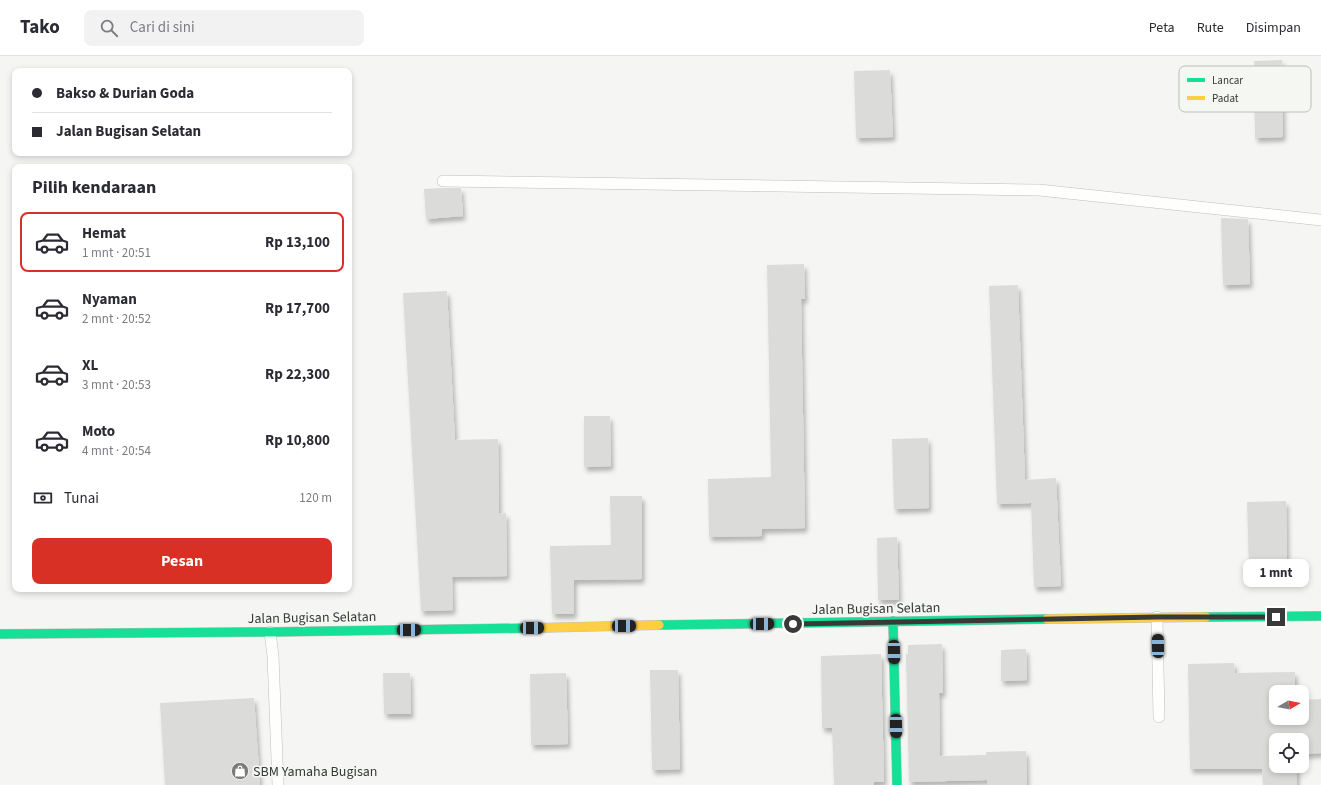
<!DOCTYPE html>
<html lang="id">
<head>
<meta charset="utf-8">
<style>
	:root { --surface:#fff; --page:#f2f2f3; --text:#2b2b33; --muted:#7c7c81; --line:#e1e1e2; --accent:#d93025 }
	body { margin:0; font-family:"Source Sans 3",sans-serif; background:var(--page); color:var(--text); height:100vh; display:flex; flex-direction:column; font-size:15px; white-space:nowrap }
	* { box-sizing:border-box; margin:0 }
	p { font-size:13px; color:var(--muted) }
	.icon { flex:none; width:22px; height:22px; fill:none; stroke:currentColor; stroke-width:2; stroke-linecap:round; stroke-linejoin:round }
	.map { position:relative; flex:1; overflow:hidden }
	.details { position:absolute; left:12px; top:108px; width:340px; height:428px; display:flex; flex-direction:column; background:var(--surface); border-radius:8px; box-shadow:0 2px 6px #0003 }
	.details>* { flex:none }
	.top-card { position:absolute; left:12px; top:12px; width:340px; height:88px; border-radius:8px; box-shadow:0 2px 6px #0003; display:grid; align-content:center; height:88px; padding:0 20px; background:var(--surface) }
	.needle { width:26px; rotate:80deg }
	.buttons { position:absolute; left:1269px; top:629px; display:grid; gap:8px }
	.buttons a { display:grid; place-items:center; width:40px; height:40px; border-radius:8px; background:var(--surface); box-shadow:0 2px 6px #0003; font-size:20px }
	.end { position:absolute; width:18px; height:18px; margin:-9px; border:5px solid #383938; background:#fff; box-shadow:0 0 0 2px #fff }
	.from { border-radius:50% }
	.bubble { position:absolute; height:28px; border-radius:8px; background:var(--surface); box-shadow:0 2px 6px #0003; font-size:13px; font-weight:700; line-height:28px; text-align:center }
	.car { position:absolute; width:12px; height:24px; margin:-12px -6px; border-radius:5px; box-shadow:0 0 3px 1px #0007; background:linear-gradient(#222 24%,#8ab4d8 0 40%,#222 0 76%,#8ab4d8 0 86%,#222 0) }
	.top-card b { display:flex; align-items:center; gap:14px; height:38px; font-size:15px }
	.top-card b+b { border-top:1px solid var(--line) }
	.top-card i { width:10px; height:10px; background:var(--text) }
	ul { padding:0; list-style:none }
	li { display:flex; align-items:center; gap:12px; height:60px; margin:0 8px 6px; padding:0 12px; border:2px solid transparent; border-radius:8px }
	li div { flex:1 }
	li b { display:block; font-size:15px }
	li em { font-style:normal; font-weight:700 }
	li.selected { border-color:var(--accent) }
	li>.icon { width:36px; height:36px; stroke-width:1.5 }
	h2 { padding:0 20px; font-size:18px; line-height:48px }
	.pay { display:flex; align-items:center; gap:10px; height:44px; padding:0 20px; font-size:15px }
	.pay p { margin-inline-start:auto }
	.button { display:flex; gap:8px; margin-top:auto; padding:8px 20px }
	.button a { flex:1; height:46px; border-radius:8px; background:var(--accent); color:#fff; font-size:16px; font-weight:700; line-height:46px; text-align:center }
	header { display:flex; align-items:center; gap:24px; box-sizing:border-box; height:56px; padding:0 20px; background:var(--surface); border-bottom:1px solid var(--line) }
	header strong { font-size:19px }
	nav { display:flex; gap:22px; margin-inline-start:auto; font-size:14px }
	.search { width:280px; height:36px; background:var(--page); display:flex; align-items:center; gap:10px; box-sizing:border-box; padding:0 14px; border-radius:8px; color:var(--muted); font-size:15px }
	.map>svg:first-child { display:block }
	.building { fill:#dbdcda; filter:url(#shadow) }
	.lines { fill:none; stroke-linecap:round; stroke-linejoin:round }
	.lane-casing { stroke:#bdbebc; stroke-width:12 }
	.fast-casing { stroke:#bdbebc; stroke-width:10 }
	.slow-casing { stroke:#bdbebc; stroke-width:10 }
	.lane { stroke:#fefefd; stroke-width:11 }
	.fast { stroke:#16e098; stroke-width:9 }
	.slow { stroke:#ffcf43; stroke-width:9 }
	.route { stroke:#383938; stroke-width:5 }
	.labels { text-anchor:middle; stroke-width:3.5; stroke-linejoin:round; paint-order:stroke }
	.street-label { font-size:14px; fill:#383938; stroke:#f5f7f3 }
	.poi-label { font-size:14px; fill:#383938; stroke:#f5f7f3; text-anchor:start }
	.key { fill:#f5f7f3; stroke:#bcbebb; stroke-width:1 }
	.key-label { font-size:11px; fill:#383938 }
</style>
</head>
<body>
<header>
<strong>Tako</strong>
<div class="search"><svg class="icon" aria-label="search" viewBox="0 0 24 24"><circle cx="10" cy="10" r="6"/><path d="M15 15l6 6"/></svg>Cari di sini</div>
<nav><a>Peta</a><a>Rute</a><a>Disimpan</a></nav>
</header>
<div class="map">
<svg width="1321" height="729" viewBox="0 0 1321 729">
	<defs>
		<filter id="shadow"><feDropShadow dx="2.5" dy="4.5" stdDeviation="2" flood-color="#0004"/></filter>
	</defs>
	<rect width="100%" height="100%" fill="#f5f6f4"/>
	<g class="building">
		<polygon points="1282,4 1283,81 1255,82 1254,5"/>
		<polygon points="890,14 893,81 856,82 854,15"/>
		<polygon points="442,132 461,132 463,160 426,163 424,133"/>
		<polygon points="1221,162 1248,163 1250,228 1223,229"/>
		<polygon points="804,208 805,243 801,243 805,472 762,473 762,480 709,481 708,423 771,421 767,209"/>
		<polygon points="1018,229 1025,424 1056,422 1061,530 1034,531 1031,447 997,448 989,230"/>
		<polygon points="447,235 455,384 498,383 499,458 506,457 507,520 452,521 453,554 421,555 403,237"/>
		<polygon points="584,360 610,360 611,410 584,411"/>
		<polygon points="928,382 929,452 894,453 892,383"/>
		<polygon points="610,440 642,440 642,523 574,524 574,558 552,558 550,490 611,489"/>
		<polygon points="1286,445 1287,514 1249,514 1247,446"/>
		<polygon points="897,481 899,544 878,544 877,482"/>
		<polygon points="942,588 943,637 939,637 940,700 986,699 986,696 1026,695 1027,729 987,729 987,724 909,726 906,598 908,598 908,589"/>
		<polygon points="1026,593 1027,624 1001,625 1001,594"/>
		<polygon points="881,598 884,726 874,726 874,729 834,729 832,672 822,672 821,600"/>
		<polygon points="1234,607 1235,617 1295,616 1295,636 1276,636 1276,662 1302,662 1302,644 1321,643 1321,697 1302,698 1302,684 1276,684 1276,710 1297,710 1297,729 1263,729 1262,713 1190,713 1188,608"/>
		<polygon points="650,614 678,614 680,713 652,714"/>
		<polygon points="383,617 410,617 411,658 384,658"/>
		<polygon points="566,617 568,688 531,689 530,618"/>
		<polygon points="254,642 260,729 165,729 160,647"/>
	</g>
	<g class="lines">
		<defs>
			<g id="lane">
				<polyline points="443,125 1039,134 1321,164"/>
				<polyline points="1157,561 1159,661"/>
				<polyline points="270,576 273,600 278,729"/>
			</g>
			<g id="fast">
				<polyline points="1206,561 1321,560"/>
				<polyline points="893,565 897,729"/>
				<polyline points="659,569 1047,563"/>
				<polyline points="0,578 270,576 534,572"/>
			</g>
			<g id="slow">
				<polyline points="1047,563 1206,561"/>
				<polyline points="534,572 659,569"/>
			</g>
		</defs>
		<use href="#lane" class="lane-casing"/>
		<use href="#fast" class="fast-casing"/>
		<use href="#slow" class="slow-casing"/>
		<use href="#lane" class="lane"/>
		<use href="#fast" class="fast"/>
		<use href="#slow" class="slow"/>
	</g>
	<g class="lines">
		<polyline class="route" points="793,568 1157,561 1276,561"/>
	</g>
	<defs>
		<symbol id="shop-disc" viewBox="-11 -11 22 22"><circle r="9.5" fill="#7a7b7a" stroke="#f5f7f3"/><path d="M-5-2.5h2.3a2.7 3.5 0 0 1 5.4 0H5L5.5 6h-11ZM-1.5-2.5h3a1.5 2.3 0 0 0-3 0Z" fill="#fff"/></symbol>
	</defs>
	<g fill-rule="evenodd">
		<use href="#shop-disc" x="230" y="705" width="20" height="20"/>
	</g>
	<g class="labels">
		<g class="street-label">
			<text transform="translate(876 552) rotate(-1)" y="5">Jalan Bugisan Selatan</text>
			<text transform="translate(312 561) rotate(-1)" y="5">Jalan Bugisan Selatan</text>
		</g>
		<g class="poi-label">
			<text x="253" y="720">SBM Yamaha Bugisan</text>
		</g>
	</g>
	<rect x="1179" y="10" width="132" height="46" rx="6" class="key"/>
	<rect x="1187" y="22" width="18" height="4" fill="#16e098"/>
	<rect x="1187" y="40" width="18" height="4" fill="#ffcf43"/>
	<g class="key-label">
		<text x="1212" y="28">Lancar</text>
		<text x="1212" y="46">Padat</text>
	</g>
</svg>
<div class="buttons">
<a><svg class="needle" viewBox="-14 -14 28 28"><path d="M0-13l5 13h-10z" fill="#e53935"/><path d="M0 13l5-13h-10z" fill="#7c7c81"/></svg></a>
<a><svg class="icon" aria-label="locate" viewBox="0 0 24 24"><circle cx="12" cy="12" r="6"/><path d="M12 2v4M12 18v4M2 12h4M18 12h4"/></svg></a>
</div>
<i class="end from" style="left:793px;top:568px"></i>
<i class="end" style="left:1276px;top:561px"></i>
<div class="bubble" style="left:1243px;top:503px;width:66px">1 mnt</div>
<i class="car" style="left:762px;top:568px;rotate:89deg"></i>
<i class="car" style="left:624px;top:570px;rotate:89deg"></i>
<i class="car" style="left:532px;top:572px;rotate:89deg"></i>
<i class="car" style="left:409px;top:574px;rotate:89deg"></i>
<i class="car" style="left:1158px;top:590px;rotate:359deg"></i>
<i class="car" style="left:894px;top:596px;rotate:179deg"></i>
<i class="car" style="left:896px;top:670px;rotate:179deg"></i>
<div class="top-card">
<b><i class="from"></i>Bakso &amp; Durian Goda</b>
<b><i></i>Jalan Bugisan Selatan</b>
</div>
<section class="details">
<h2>Pilih kendaraan</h2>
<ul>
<li class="selected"><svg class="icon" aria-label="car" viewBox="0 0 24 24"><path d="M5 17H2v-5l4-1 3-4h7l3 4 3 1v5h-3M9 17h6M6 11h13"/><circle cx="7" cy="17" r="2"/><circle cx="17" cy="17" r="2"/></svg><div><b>Hemat</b><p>1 mnt · 20:51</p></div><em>Rp 13,100</em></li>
<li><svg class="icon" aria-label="car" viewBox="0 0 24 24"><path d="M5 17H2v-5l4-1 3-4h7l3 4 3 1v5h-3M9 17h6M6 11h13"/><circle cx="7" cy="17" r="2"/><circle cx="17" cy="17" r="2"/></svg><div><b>Nyaman</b><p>2 mnt · 20:52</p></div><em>Rp 17,700</em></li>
<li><svg class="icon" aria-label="car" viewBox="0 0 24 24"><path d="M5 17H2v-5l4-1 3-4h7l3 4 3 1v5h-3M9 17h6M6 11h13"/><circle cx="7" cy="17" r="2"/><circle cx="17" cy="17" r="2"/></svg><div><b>XL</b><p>3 mnt · 20:53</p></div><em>Rp 22,300</em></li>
<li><svg class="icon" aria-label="car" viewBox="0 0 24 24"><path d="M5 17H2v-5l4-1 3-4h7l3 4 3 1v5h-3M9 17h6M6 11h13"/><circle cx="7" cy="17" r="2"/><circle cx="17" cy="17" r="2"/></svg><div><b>Moto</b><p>4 mnt · 20:54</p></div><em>Rp 10,800</em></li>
</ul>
<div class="pay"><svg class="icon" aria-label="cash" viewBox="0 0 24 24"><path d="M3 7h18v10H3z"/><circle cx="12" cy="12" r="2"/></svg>Tunai<p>120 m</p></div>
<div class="button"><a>Pesan</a></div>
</section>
</div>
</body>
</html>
